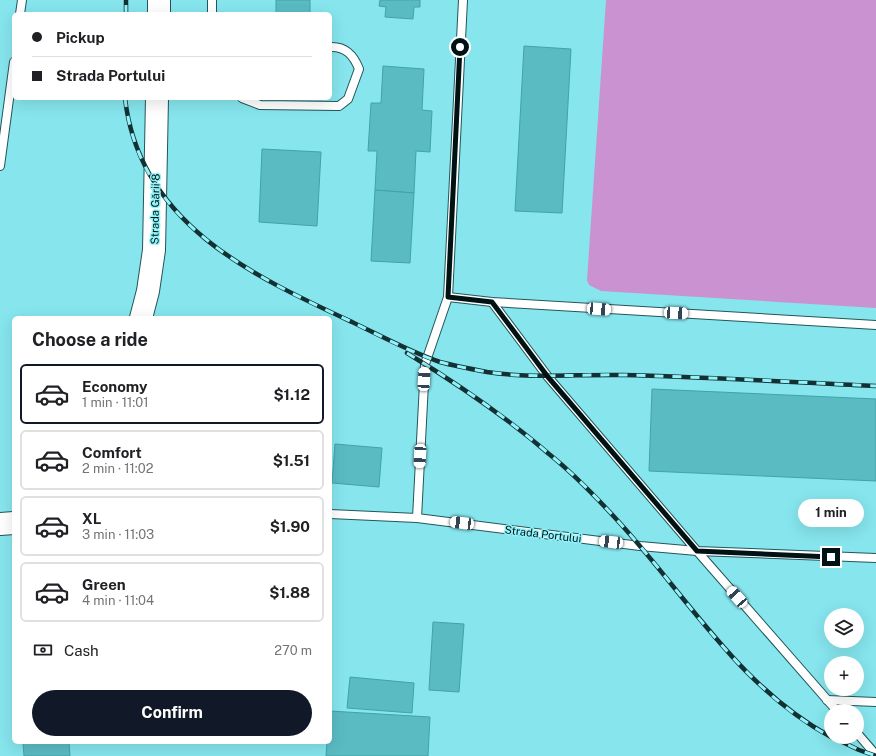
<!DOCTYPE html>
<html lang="en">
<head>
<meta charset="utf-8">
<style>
	:root { --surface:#fff; --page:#f6f6f6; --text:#202124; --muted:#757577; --line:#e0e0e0; --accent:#111827 }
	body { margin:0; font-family:"Public Sans",sans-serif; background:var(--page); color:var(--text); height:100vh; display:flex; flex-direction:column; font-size:15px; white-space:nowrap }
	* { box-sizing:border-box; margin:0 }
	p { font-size:13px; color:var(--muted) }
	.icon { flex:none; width:22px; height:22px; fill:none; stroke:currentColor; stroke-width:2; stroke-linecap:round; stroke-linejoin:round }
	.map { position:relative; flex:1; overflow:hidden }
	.drawer { position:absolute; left:12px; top:316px; width:320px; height:428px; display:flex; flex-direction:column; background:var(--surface); border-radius:6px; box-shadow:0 4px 16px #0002 }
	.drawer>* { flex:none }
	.banner { position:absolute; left:12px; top:12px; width:320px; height:88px; border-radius:6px; box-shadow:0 4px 16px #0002; display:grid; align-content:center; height:88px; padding:0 20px; background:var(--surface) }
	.tools { position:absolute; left:824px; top:608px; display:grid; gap:8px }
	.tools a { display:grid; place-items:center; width:40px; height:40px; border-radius:50%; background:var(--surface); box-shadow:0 4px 16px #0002; font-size:20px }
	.end { position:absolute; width:18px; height:18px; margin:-9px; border:5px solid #001213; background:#fff; box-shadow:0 0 0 2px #fff }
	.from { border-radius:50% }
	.bubble { position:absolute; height:28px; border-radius:14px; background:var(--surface); box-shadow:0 4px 16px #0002; font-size:13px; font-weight:700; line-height:28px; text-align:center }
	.car { position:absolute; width:12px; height:24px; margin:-12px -6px; border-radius:5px; box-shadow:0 0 3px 1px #0007; background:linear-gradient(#fff 24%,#345 0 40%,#fff 0 76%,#345 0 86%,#fff 0) }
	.banner b { display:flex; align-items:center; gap:14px; height:38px; font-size:15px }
	.banner b+b { border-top:1px solid var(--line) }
	.banner i { width:10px; height:10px; background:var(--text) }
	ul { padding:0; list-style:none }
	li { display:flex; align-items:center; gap:12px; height:60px; margin:0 8px 6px; padding:0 12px; border:2px solid var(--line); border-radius:6px }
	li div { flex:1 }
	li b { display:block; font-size:15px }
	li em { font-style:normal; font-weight:700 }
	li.selected { border-color:var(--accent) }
	li>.icon { width:36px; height:36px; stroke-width:1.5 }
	h2 { padding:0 20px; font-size:18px; line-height:48px }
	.pay { display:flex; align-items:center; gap:10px; height:44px; padding:0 20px; font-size:15px }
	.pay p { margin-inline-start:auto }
	.button { display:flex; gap:8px; margin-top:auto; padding:8px 20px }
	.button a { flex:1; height:46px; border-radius:24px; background:var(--accent); color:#fff; font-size:16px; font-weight:700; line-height:46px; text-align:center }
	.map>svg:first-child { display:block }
	.water { fill:#ca92d1 }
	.building { fill:#5abbc3; stroke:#40a3ab }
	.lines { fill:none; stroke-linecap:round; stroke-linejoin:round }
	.service-casing { stroke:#23565a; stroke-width:10 }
	.primary-casing { stroke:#23565a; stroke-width:24 }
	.service { stroke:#fff; stroke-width:8 }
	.primary { stroke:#fff; stroke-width:22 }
	.rail-casing { stroke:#133133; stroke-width:4.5 }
	.rail { stroke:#93f3fb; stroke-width:3; stroke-dasharray:9; stroke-linecap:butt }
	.route { stroke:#001213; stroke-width:5 }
	.labels { text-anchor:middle; stroke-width:3; stroke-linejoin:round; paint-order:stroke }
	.street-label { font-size:11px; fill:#001213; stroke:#93f3fb }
</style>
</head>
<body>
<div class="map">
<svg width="876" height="756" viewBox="0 0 876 756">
	<rect width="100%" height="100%" fill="#86e5ed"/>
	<polygon class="water" points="606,0 876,0 876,308 601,291 589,285 587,280"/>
	<g class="building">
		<rect x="276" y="0" width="34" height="14"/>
		<polygon points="380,0 420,0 420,7 414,7 413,19 385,17 386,7 379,6"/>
		<polygon points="524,46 571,49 562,213 515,211"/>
		<polygon points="383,66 424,69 422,110 432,111 430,152 416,151 414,193 375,190 377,151 368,151 371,103 381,103"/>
		<polygon points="262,149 321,152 317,226 259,222"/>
		<polygon points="375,190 414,193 410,263 371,261"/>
		<polygon points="652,389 876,399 876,481 649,471"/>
		<polygon points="335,444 382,448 379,487 332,483"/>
		<polygon points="433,622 464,624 459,692 429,690"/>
		<polygon points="350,677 414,683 412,713 347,708"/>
		<polygon points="330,711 430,717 428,756 326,756 327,742 330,742"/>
		<polygon points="23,742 69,742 70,756 24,756"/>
	</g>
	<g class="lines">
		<defs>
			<g id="service">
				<polyline points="20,14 22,0"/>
				<polyline points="212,14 212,0"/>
				<path d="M242,98L260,105L339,106L348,99L359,69C354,56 346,46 330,47"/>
				<polyline points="0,166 14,62"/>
				<polyline points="448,297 492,302 876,325"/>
				<polyline points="492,302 548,377 697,551 837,711"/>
				<polyline points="330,514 417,518 640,546 697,551 876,558"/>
				<polyline points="417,518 425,364 448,297 463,0"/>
				<polyline points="827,700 876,702"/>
				<polyline points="857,733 876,755"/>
			</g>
			<g id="primary">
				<polyline points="159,14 159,0"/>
				<polyline points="141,318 148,291 154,250 157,98"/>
				<polyline points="0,524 14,523"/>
			</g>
		</defs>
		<use href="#service" class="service-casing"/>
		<use href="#primary" class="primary-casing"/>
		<use href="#service" class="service"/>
		<use href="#primary" class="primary"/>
		<defs>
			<g id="rail">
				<polyline points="126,14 126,0"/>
				<path d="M125,98C139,223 251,275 352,322C381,336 410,352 440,362C455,366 471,369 487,372C532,379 577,374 623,375C707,377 792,382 876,386"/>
				<path d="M407,353C456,383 505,416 549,454C574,474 597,498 618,521C687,596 739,687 831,737"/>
				<polyline points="832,737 859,750 876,756"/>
			</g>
		</defs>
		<use href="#rail" class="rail-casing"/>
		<use href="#rail" class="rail"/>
	</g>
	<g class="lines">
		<polyline class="route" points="460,47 448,297 492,302 548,377 697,551 831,557"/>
	</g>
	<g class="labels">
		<g class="street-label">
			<text transform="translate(155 209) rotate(-89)" y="4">Strada Gării 8</text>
			<text transform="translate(543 534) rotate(7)" y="4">Strada Portului</text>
		</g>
	</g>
</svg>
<div class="tools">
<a><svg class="icon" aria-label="layers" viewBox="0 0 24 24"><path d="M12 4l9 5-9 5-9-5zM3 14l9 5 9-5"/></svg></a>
<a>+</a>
<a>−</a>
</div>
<i class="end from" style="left:460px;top:47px"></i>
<i class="end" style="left:831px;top:557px"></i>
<div class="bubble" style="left:798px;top:499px;width:66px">1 min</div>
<i class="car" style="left:599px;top:309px;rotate:94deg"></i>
<i class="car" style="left:676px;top:313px;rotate:93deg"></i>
<i class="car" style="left:424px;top:379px;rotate:3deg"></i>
<i class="car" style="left:420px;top:456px;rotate:183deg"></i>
<i class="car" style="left:462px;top:523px;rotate:277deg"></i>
<i class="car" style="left:611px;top:542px;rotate:277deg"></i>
<i class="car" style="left:737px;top:597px;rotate:318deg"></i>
<div class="banner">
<b><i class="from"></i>Pickup</b>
<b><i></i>Strada Portului</b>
</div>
<section class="drawer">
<h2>Choose a ride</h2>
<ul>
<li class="selected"><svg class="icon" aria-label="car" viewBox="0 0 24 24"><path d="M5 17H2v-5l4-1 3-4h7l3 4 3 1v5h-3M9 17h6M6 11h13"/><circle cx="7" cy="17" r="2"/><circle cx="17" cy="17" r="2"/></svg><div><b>Economy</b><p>1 min · 11:01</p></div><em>$1.12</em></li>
<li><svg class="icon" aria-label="car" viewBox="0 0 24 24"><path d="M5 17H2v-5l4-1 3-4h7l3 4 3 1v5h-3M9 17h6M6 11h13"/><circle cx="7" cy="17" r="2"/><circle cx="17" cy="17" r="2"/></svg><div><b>Comfort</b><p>2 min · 11:02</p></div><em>$1.51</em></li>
<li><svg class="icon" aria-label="car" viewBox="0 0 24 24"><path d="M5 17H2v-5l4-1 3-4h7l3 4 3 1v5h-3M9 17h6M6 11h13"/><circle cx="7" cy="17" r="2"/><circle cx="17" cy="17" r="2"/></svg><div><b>XL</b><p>3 min · 11:03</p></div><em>$1.90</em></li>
<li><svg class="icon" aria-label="car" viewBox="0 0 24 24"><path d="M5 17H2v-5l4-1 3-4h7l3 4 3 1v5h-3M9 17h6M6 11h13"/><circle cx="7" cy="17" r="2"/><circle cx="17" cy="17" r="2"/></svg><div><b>Green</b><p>4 min · 11:04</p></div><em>$1.88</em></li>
</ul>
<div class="pay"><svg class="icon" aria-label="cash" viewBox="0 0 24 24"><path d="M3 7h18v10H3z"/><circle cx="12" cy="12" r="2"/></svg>Cash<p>270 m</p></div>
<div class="button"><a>Confirm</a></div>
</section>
</div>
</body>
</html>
